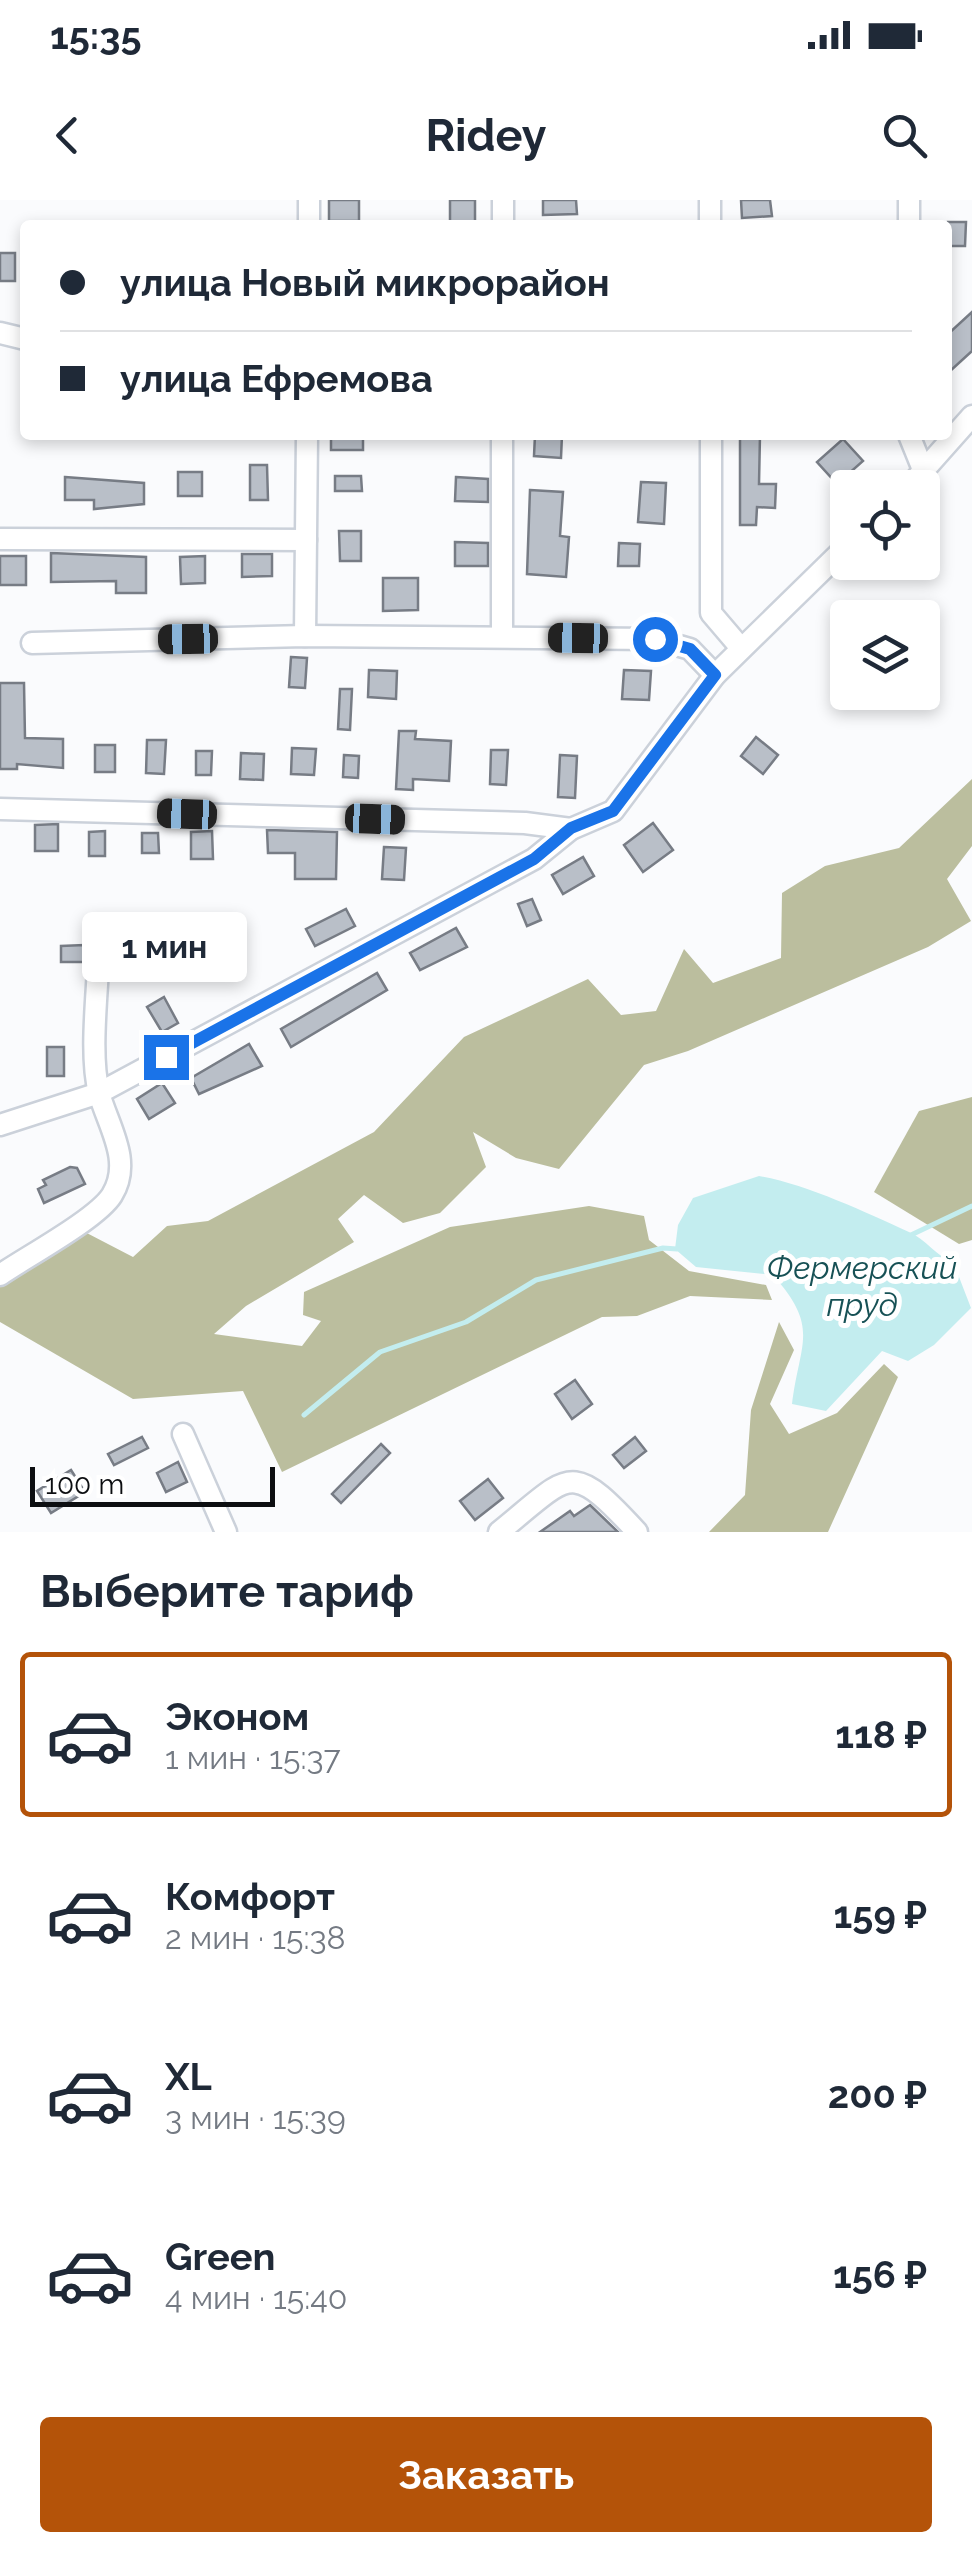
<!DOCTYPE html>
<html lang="ru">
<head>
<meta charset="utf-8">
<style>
	:root { --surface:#fff; --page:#f6f6f7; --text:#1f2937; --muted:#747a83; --line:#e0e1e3; --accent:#b45309 }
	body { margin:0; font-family:Raleway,sans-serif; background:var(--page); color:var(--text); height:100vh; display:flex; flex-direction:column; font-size:38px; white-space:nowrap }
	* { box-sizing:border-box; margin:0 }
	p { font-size:32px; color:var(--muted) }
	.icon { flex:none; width:55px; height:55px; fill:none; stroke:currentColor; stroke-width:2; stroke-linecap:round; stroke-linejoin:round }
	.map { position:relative; height:1332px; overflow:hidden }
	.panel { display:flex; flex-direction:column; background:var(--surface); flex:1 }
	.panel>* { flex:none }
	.guide { position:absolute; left:20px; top:20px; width:932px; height:220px; border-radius:10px; box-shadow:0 5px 15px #0003; display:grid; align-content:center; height:220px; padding:0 40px; background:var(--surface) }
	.buttons { position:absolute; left:830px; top:270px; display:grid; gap:20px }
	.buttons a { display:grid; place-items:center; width:110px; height:110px; border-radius:10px; background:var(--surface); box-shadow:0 5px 15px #0003; font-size:50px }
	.scale { position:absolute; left:30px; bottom:25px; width:245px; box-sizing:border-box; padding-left:10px; border:5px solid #0c0e11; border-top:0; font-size:28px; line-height:35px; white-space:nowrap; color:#0c0e11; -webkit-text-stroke:8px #fff; paint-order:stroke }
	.end { position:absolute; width:45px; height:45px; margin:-22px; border:12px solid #1a73e8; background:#fff; box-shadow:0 0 0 5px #fff }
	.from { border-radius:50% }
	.bubble { position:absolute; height:70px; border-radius:10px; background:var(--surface); box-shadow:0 5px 15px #0003; font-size:32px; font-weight:700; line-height:70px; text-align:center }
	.car { position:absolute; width:30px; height:60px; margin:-30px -15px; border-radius:12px; box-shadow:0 0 8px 2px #0007; background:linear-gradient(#222 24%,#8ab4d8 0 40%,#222 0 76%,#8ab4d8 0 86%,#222 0) }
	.guide b { display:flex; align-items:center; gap:35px; height:95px; font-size:38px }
	.guide b+b { border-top:2px solid var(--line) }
	.guide i { width:25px; height:25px; background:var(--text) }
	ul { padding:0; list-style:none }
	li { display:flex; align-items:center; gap:30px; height:165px; margin:0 20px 15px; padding:0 20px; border:5px solid transparent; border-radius:10px }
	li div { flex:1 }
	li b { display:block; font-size:38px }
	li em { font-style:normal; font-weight:700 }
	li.active { border-color:var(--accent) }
	li>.icon { width:90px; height:90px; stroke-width:1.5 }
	h2 { padding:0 40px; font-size:45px; line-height:120px }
	.action { display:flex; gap:20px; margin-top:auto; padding:20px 40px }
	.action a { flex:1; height:115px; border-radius:10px; background:var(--accent); color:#fff; font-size:40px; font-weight:700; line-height:115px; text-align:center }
	.status { display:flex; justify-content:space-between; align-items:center; height:70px; padding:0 50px; background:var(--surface); direction:ltr }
	.status svg { height:28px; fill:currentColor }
	header { display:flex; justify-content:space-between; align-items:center; height:130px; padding:0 40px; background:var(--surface); font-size:45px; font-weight:700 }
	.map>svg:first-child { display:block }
	.forest { fill:#bbbe9e }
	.water { fill:#c3edef }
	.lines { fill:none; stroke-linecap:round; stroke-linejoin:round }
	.stream { stroke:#c3edef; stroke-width:5 }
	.building { fill:#b9bfc8; stroke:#777c85; stroke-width:2.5 }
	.minor-casing { stroke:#cbd1da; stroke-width:25 }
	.minor { stroke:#fff; stroke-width:20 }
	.route { stroke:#1a73e8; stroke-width:12 }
	.labels { text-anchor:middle; stroke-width:10; stroke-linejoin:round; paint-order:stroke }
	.water-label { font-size:32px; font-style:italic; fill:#175155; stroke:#fff }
</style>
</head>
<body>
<div class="status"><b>15:35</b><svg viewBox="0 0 49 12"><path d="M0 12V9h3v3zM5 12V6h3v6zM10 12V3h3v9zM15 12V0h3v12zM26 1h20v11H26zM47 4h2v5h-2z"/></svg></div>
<header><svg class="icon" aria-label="back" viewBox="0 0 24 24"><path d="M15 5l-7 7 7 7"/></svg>Ridey<svg class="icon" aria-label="search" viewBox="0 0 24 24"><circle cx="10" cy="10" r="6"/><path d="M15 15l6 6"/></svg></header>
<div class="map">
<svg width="972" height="1332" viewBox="0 0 972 1332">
	<rect width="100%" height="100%" fill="#fafbfd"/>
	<g class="forest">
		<polygon points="972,579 972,646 947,679 971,721 928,747 688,851 644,865 559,969 516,958 473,932 486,967 440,1013 403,1023 364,995 338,1019 354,1042 246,1106 214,1134 302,1146 321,1121 303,1115 304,1092 450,1027 589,1006 644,1016 649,1040 689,1071 766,1085 772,1100 690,1096 637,1116 602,1117 282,1272 243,1191 133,1199 0,1122 0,1083 81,1030 133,1057 167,1026 208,1021 374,932 464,837 588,779 621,815 656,811 684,749 713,783 781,758 782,693 825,666 899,648"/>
		<polygon points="972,897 972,1040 959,1044 874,992 919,911"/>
		<polygon points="779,1122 794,1150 770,1204 789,1234 837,1213 884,1164 898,1177 828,1332 709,1332 745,1295 751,1210"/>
	</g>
	<path class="water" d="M759,976C806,984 865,1012 909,1032C925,1039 937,1056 954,1064L971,1108L934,1145L908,1161L882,1151L826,1211L792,1204C800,1141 820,1128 773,1075L696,1067L675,1049L678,1025L693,998Z"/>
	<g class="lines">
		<g class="stream">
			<polyline points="911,1035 972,1006"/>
			<polyline points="304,1215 380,1152 466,1122 536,1080 663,1048 677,1049"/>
		</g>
	</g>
	<g class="building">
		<rect x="329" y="0" width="30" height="21"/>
		<polygon points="450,0 475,0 475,22 450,23"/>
		<polygon points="543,0 576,0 577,14 543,15"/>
		<polygon points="741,0 770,0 772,16 742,18"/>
		<polygon points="948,22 966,22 965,46 948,46"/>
		<rect x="0" y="53" width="15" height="28"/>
		<polygon points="972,112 972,151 948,173 948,134"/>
		<rect x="331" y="235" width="32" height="15"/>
		<polygon points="535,235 562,235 561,258 534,256"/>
		<polygon points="740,235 760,235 759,284 776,284 775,308 757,307 756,325 740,325"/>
		<polygon points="843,239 863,261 837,284 817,262"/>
		<polygon points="250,265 267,265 268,300 250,300"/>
		<rect x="178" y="272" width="24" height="24"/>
		<polygon points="335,276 361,276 362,291 335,291"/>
		<polygon points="65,277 144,283 144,304 94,309 94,300 65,300"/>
		<polygon points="456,277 488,279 488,302 455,301"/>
		<polygon points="641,282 666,283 664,324 638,322"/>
		<polygon points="530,290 563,292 560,336 569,337 566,377 527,374"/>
		<polygon points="339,331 361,331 361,361 340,361"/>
		<polygon points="455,342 488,343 488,366 455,366"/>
		<polygon points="619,343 640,344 639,366 618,366"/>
		<polygon points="51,353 146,357 146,393 116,393 116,381 51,382"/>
		<polygon points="242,354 272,354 272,376 242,377"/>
		<rect x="0" y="356" width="26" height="29"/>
		<polygon points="205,356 205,383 181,384 180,357"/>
		<polygon points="383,378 418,378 418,410 383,411"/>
		<polygon points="291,457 307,458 305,488 289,487"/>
		<polygon points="369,470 397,471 396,499 368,497"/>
		<polygon points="624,470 651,471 649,500 622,499"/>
		<polygon points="0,483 24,483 25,538 63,539 63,568 17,564 17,569 0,569"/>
		<polygon points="340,489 352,489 350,530 338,529"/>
		<polygon points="399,531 416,531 415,539 451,541 449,581 413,579 413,590 396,589"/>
		<polygon points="756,537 778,555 763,574 741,556"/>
		<polygon points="147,540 166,540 164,574 146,573"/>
		<rect x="95" y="545" width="20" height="27"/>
		<polygon points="292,548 316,549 314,575 291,574"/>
		<polygon points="491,550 508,550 506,585 490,584"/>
		<polygon points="196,551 212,551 211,575 196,575"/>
		<polygon points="241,553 264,554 263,580 240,579"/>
		<polygon points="344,555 359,556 358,578 343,577"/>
		<polygon points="560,555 577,556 575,598 558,597"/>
		<polygon points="653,623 673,650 643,672 624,645"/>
		<polygon points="58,624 58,651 35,651 35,625"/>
		<polygon points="267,630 337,632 336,679 295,679 295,653 268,653"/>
		<polygon points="105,631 105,656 89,656 89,632"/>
		<polygon points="212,631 213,659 191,659 191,632"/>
		<polygon points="142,633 158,633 159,653 142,653"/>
		<polygon points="384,647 406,648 404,680 382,679"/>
		<polygon points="583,657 594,676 563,694 552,675"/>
		<polygon points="532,699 541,720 527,726 518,704"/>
		<polygon points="346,709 355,726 315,746 306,729"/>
		<polygon points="118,726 140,727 139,749 118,749"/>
		<polygon points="456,728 467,747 420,770 410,753"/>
		<polygon points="84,745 85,762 61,762 61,746"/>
		<polygon points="377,773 387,790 291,847 281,829"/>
		<polygon points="164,797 178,823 162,832 147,807"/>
		<polygon points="249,844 262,866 199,894 191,878"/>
		<rect x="47" y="847" width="17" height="29"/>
		<polygon points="162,883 175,903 149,919 137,899"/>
		<polygon points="70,967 77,968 85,984 44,1003 38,989 46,985 43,980"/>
		<polygon points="575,1180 592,1204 572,1219 555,1194"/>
		<polygon points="142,1237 148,1248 114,1265 108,1254"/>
		<polygon points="635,1237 646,1251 624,1268 613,1255"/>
		<polygon points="381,1244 390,1253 341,1303 332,1294"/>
		<polygon points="178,1262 187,1282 166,1292 157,1273"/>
		<polygon points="71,1270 85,1292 51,1313 37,1291"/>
		<polygon points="488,1279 503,1298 475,1320 460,1301"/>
		<polygon points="590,1305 618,1332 540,1332 570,1311 574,1316"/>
	</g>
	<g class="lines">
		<defs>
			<g id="minor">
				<polyline points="710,0 710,25"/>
				<polyline points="909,0 909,25"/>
				<polyline points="309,25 309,0"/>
				<polyline points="503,25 503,0"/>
				<polyline points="0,133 25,139"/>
				<polyline points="711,235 711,413 740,447"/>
				<polyline points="909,235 924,272"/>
				<polyline points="908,288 972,216"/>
				<polyline points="0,339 306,340"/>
				<polyline points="305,436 307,235"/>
				<polyline points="502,436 502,235"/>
				<polyline points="32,443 305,436 655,439 690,449 715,475"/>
				<polyline points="0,609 525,623 571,629"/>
				<polyline points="0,925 99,893 534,659 571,629 613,611 715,475 848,345"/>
				<path d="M0,1075C26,1057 97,1019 112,995C133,961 108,926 99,893C89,853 98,790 99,747"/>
				<polyline points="183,1234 226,1332"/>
				<path d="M499,1332C571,1274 569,1258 637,1332"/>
			</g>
		</defs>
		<use href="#minor" class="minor-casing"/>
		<use href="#minor" class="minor"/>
	</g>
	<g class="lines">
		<polyline class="route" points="166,857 534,659 571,628 613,611 715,475 690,449 655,439"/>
	</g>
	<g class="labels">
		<g class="water-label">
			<text x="862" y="1079">Фермерский<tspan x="862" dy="37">пруд</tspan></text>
		</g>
	</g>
</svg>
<div class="buttons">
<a><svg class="icon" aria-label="locate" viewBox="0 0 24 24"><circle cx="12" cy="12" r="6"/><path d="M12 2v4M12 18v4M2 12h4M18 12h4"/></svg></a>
<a><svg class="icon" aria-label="layers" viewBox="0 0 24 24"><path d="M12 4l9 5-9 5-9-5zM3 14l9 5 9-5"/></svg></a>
</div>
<div class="scale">100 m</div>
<i class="end from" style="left:655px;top:439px"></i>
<i class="end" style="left:166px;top:857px"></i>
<div class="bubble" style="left:82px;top:712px;width:165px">1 мин</div>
<i class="car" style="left:578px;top:438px;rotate:271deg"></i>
<i class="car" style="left:188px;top:439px;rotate:269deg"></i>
<i class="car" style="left:187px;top:614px;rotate:272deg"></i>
<i class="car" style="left:375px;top:619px;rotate:92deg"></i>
<div class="guide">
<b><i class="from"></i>улица Новый микрорайон</b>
<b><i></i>улица Ефремова</b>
</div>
</div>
<section class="panel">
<h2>Выберите тариф</h2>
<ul>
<li class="active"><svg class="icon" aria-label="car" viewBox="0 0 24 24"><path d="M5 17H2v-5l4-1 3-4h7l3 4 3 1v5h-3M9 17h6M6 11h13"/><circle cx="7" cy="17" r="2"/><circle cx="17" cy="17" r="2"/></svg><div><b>Эконом</b><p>1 мин · 15:37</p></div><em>118 ₽</em></li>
<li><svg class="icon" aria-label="car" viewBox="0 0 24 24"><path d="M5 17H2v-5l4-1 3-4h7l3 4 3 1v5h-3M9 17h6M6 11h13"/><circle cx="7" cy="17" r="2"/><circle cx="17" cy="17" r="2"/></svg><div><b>Комфорт</b><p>2 мин · 15:38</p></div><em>159 ₽</em></li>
<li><svg class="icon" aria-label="car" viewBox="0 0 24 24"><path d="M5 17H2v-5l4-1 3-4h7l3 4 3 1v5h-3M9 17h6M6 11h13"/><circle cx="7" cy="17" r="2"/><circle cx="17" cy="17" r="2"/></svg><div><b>XL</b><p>3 мин · 15:39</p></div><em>200 ₽</em></li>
<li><svg class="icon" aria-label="car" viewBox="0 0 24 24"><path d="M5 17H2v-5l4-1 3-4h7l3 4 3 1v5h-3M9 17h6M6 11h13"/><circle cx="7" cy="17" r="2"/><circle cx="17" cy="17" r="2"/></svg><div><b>Green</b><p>4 мин · 15:40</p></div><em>156 ₽</em></li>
</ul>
<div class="action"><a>Заказать</a></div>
</section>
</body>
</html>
